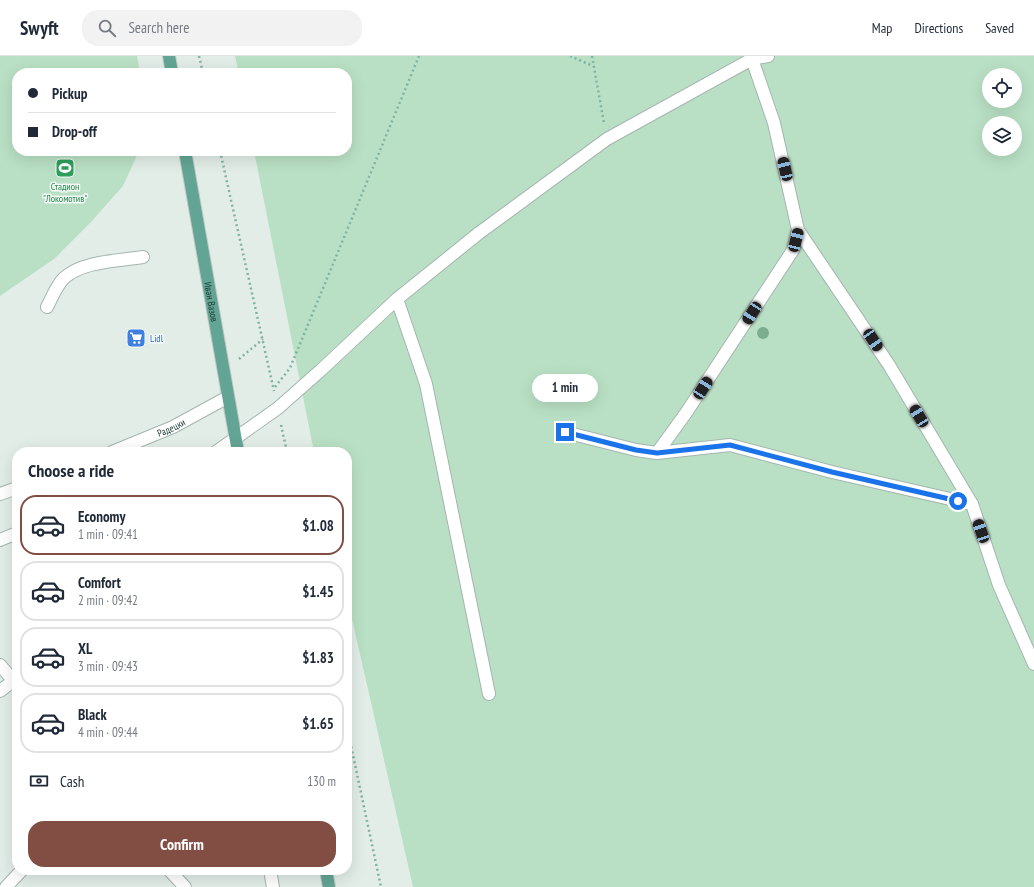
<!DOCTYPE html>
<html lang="en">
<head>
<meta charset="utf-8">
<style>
	:root { --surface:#fff; --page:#f2f2f3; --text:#1f2937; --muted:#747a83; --line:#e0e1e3; --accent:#824e43 }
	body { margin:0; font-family:"PT Sans Narrow",sans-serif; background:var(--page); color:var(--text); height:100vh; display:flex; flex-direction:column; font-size:15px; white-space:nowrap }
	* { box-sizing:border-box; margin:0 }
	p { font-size:13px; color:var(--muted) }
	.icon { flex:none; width:22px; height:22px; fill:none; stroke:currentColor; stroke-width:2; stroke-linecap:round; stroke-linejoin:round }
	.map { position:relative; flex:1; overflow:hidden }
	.details { position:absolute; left:12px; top:391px; width:340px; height:428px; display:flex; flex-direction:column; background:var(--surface); border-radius:16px; box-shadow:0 4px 16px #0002 }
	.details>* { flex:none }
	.banner { position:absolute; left:12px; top:12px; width:340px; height:88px; border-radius:16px; box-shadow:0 4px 16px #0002; display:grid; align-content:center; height:88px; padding:0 16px; background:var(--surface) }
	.tools { position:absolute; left:982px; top:12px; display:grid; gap:8px }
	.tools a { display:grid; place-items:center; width:40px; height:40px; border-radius:50%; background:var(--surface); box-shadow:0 4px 16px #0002; font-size:20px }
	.end { position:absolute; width:18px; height:18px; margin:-9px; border:5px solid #1a73e8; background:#fff; box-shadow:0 0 0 2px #fff }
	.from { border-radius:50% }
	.bubble { position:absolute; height:28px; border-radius:14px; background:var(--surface); box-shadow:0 4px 16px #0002; font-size:13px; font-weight:700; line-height:28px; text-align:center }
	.car { position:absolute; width:12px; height:24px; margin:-12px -6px; border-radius:5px; box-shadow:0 0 3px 1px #0007; background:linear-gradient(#222 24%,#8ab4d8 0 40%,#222 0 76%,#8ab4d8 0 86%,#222 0) }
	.banner b { display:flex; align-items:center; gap:14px; height:38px; font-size:15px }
	.banner b+b { border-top:1px solid var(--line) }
	.banner i { width:10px; height:10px; background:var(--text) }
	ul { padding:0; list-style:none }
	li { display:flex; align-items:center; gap:12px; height:60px; margin:0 8px 6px; padding:0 8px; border:2px solid var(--line); border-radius:16px }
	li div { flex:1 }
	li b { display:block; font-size:15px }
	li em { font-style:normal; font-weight:700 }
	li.on { border-color:var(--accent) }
	li>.icon { width:36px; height:36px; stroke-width:1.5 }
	h2 { padding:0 16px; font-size:18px; line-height:48px }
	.pay { display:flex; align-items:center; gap:10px; height:44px; padding:0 16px; font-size:15px }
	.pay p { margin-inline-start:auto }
	.cta { display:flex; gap:8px; margin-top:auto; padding:8px 16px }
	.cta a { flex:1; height:46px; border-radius:16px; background:var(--accent); color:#fff; font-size:16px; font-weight:700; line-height:46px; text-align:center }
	header { display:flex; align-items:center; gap:24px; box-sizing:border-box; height:56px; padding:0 20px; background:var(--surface); border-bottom:1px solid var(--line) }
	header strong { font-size:19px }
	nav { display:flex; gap:22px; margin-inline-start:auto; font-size:14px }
	.search { width:280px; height:36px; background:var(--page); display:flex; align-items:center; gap:10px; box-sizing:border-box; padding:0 14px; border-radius:16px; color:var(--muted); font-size:15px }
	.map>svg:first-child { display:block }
	.green { fill:#b9e0c4; fill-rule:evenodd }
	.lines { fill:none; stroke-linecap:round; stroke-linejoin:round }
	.minor-casing { stroke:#a4b5af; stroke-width:14 }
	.major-casing { stroke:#c1c9c7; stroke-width:14 }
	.path { stroke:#80b3a3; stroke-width:2.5; stroke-dasharray:2 3; stroke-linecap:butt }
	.minor { stroke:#fff; stroke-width:12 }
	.major { stroke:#63a594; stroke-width:12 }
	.tree { fill:#7cad8f }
	.route { stroke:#1a73e8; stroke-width:5 }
	.labels { text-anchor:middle; stroke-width:3; stroke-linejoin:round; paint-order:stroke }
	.leisure-label { font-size:10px; fill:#27864d; stroke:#f3f9f6 }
	.street-label { font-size:10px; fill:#203f37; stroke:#f3f9f6 }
	.shop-label { font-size:10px; fill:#366cbe; stroke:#f3f9f6; text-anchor:start }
</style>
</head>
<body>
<header>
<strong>Swyft</strong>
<div class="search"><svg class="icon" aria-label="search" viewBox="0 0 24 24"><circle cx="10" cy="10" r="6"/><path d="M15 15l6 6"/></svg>Search here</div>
<nav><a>Map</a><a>Directions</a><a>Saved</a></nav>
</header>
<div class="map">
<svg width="1034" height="831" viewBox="0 0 1034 831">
	<rect width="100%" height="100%" fill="#e2ede8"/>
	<g class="green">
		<polygon points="0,0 137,0 140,17 17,17 17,95 139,95 123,130 90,167 54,203 0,240"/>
		<path d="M235,0H1034V831H413L347,541V396H314L254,95H347V17H239ZM989,19H1015V45H989ZM989,67H1015V93H989Z"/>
	</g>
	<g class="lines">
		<defs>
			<g id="minor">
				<polyline points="751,0 774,67 798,174 889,309 972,448 999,529 1034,608"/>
				<polyline points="397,243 426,328 489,638"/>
				<path d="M47,251C52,242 56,230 64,222C83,205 118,205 143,201"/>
				<polyline points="565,376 636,394 657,397 730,389 832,416 972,448"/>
				<path id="s1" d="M112,396L173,371L228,341"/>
				<polyline points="216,396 278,352 321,314 397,243 479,177 607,83 752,3 768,0"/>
				<polyline points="657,397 686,357 793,194 798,174"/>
				<polyline points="0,438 17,432"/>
				<polyline points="0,484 17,477"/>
				<polyline points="0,609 17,629"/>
				<polyline points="0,635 13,625"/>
				<polyline points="169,814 185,831"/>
				<polyline points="270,814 273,831"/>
				<polyline points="6,831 22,814"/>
			</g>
			<g id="major">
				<polyline points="169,0 172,17"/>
				<path id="s2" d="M185,95L238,396"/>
				<polyline points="326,814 329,831"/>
			</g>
		</defs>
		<use href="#minor" class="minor-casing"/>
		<use href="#major" class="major-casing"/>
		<g class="path">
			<polyline points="199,0 203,17"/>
			<polyline points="570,0 593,10"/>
			<polyline points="592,0 604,67"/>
			<polyline points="220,95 274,335"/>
			<polyline points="239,303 263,283"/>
			<polyline points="275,331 290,312 419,0"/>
			<polyline points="281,369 287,396"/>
			<polyline points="347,671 381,831"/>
		</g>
		<use href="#minor" class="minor"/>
		<use href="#major" class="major"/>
	</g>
	<circle class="tree" cx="763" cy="277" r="6"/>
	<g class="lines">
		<polyline class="route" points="565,376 636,394 657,397 730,389 832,416 958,445"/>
	</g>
	<defs>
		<symbol id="stadium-square" viewBox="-11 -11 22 22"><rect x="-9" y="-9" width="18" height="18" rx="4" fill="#2e9e5b" stroke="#f3f9f6"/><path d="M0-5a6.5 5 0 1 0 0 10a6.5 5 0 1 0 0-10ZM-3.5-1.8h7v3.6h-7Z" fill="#fff"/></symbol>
		<symbol id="supermarket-square" viewBox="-11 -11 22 22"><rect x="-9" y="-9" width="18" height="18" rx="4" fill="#3f7fe0" stroke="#f3f9f6"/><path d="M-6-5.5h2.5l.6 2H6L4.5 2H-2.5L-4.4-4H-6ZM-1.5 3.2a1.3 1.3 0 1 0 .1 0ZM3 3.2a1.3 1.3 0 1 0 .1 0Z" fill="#fff"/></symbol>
	</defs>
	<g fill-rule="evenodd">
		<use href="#stadium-square" x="54" y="101" width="22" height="22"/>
		<use href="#supermarket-square" x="125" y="271" width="22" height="22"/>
	</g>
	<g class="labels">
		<g class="leisure-label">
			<text x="65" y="134">Стадион<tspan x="65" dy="12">"Локомотив"</tspan></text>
		</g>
		<g class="street-label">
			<text dy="4" stroke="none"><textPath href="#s2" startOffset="153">Иван Вазов</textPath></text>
			<text dy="4" stroke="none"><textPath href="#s1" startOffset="64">Радецки</textPath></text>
		</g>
		<g class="shop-label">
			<text x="150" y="286">Lidl</text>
		</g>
	</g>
</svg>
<div class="tools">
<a><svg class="icon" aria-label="locate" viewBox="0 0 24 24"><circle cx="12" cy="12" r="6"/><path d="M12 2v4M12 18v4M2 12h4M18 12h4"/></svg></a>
<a><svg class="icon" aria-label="layers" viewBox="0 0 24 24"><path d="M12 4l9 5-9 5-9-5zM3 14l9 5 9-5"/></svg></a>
</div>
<i class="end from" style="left:958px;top:445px"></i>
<i class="end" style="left:565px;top:376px"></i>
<div class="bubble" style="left:532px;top:318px;width:66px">1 min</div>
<i class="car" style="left:785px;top:113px;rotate:347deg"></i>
<i class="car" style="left:796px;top:184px;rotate:14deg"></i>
<i class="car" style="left:752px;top:257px;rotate:213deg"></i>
<i class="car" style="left:873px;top:284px;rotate:146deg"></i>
<i class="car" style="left:703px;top:332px;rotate:33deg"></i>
<i class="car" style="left:919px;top:360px;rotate:329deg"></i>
<i class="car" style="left:981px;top:475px;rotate:341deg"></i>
<div class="banner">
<b><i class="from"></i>Pickup</b>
<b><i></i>Drop-off</b>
</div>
<section class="details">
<h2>Choose a ride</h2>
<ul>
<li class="on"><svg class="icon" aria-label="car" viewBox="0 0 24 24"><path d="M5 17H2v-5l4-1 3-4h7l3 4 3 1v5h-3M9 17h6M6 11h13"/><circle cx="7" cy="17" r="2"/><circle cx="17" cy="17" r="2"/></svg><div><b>Economy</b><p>1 min · 09:41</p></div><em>$1.08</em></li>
<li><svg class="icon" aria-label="car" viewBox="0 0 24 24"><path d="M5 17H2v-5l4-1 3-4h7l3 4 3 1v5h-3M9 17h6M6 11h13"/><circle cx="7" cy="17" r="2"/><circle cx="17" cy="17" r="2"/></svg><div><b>Comfort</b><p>2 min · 09:42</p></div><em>$1.45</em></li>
<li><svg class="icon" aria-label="car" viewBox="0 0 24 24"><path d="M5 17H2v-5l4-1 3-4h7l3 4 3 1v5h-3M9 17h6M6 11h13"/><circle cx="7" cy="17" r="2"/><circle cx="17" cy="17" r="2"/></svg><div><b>XL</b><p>3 min · 09:43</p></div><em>$1.83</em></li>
<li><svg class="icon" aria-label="car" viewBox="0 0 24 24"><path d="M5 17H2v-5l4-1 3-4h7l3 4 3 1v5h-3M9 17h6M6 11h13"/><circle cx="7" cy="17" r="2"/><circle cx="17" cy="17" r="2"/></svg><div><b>Black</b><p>4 min · 09:44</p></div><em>$1.65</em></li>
</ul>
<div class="pay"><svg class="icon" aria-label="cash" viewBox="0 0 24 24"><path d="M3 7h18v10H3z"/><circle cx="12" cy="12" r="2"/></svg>Cash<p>130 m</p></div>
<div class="cta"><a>Confirm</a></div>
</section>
</div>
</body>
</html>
